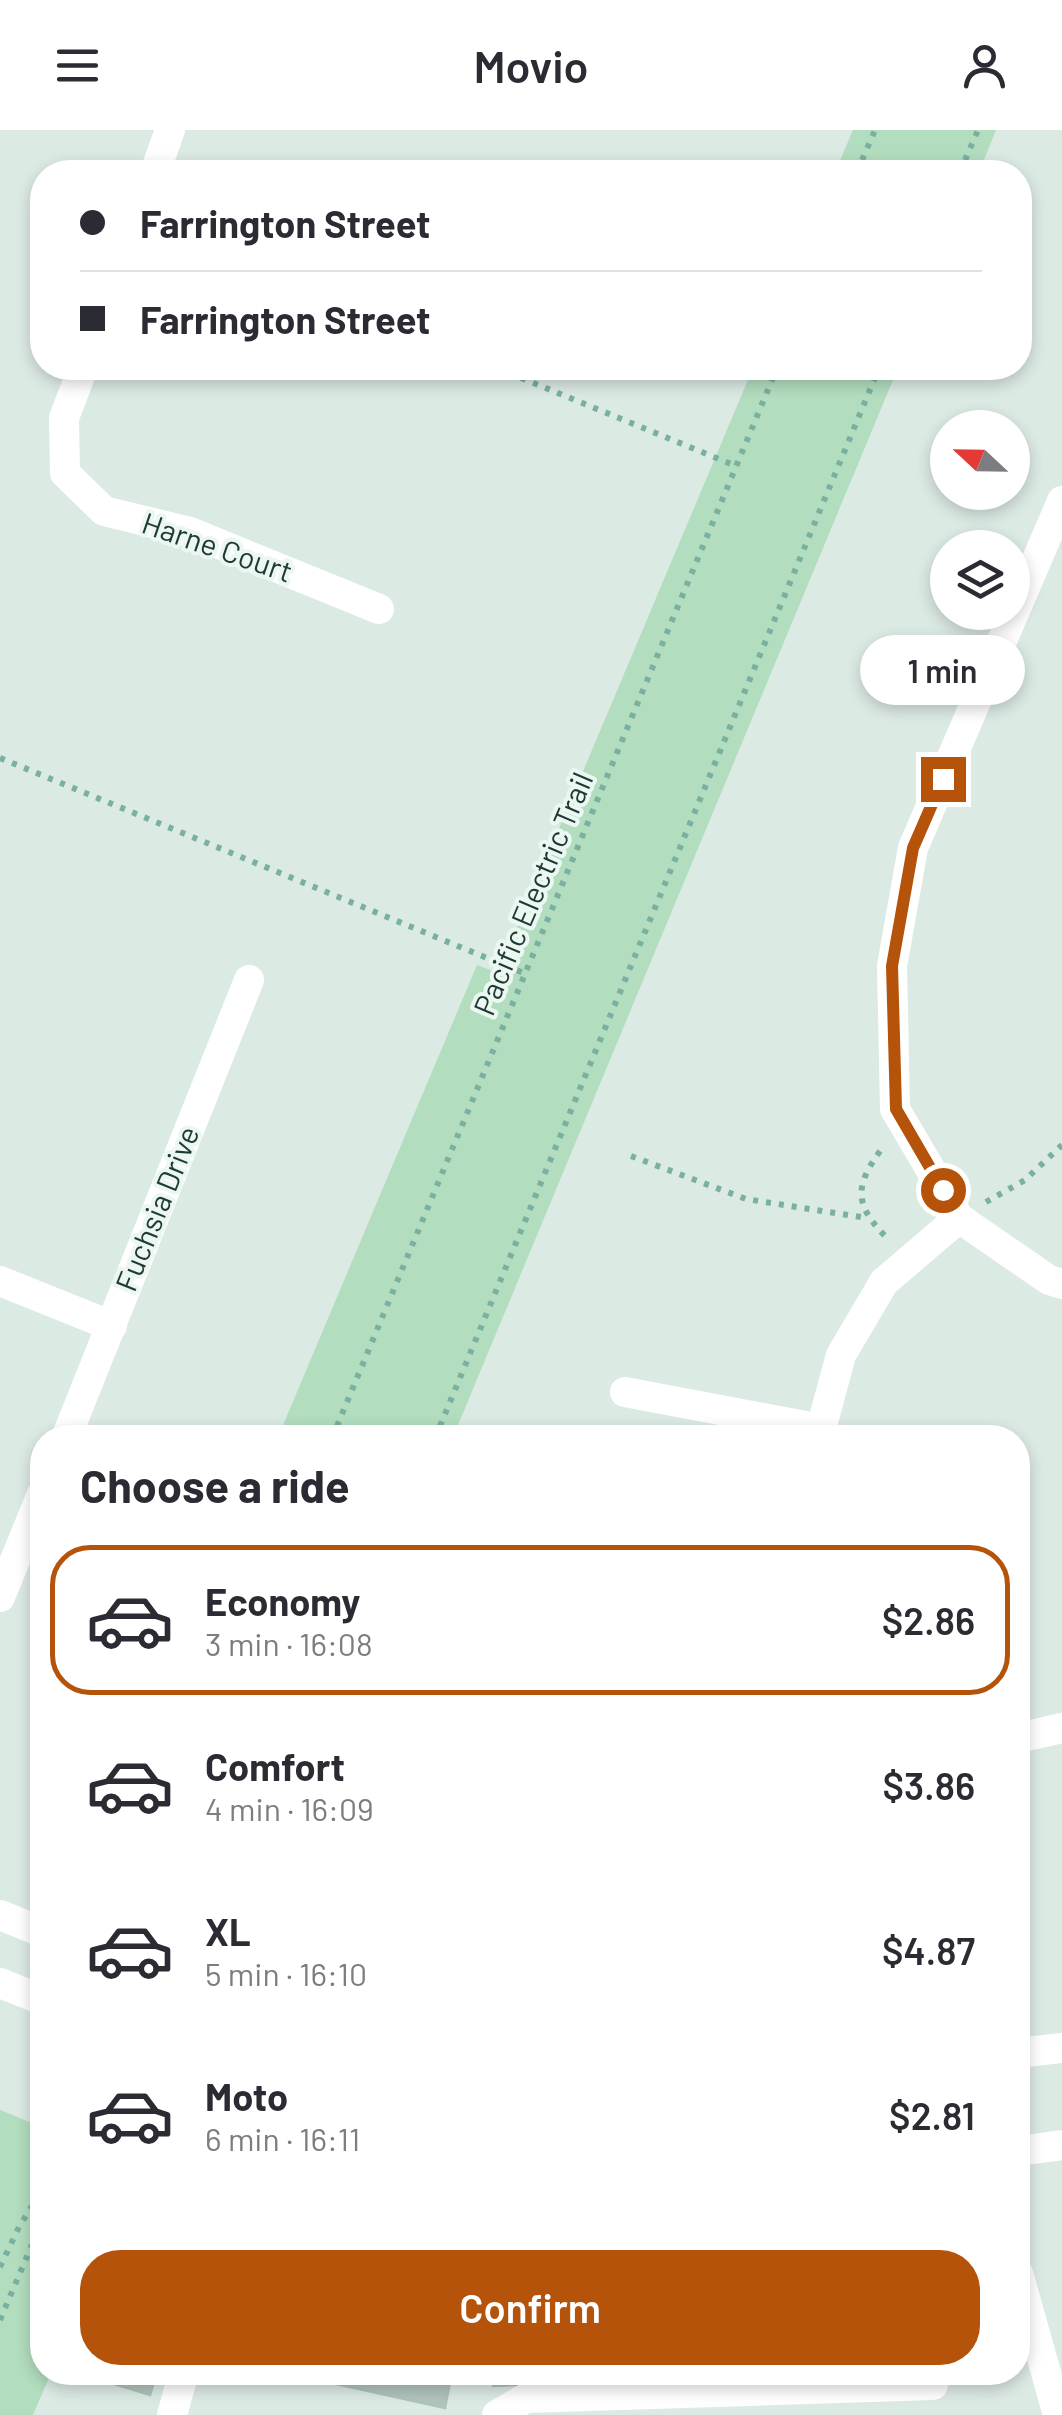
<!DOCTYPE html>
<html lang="en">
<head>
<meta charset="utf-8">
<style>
	:root { --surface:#fff; --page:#f7f7f7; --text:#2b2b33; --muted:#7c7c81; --line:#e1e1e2; --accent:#b45309 }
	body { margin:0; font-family:Barlow,sans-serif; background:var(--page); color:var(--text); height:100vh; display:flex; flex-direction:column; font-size:38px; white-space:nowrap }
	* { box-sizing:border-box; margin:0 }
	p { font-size:32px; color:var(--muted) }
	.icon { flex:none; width:55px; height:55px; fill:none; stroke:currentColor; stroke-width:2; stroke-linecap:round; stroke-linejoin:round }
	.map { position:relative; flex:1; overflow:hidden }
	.details { position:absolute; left:30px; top:1295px; width:1000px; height:960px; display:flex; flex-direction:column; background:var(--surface); border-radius:40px; box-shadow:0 5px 15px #0003 }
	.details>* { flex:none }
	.banner { position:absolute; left:30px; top:30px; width:1002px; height:220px; border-radius:40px; box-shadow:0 5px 15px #0003; display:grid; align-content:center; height:220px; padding:0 50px; background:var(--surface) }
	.needle { width:65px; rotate:292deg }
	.fabs { position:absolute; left:930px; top:280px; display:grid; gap:20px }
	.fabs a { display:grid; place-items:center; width:100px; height:100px; border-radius:50%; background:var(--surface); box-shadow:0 5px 15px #0003; font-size:50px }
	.end { position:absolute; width:45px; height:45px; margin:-22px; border:12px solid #b45309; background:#fff; box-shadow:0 0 0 5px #fff }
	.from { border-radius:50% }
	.bubble { position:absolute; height:70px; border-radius:35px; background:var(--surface); box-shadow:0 5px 15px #0003; font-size:32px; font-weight:600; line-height:70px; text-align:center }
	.banner b { display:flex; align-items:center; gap:35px; height:95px; font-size:38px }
	.banner b+b { border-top:2px solid var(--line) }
	.banner i { width:25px; height:25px; background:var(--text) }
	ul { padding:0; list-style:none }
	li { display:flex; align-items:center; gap:30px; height:150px; margin:0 20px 15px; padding:0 30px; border:5px solid transparent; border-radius:40px }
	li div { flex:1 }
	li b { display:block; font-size:38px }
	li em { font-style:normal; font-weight:600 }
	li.on { border-color:var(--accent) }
	li>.icon { width:90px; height:90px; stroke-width:1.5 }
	h2 { padding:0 50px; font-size:45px; line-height:120px }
	.button { display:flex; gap:20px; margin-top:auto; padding:20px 50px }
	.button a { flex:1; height:115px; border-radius:40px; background:var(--accent); color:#fff; font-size:40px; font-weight:600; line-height:115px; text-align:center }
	header { display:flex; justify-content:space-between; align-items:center; height:130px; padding:0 50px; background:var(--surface); font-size:45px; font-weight:600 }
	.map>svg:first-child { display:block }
	.green { fill:#b3ddbf }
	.building { fill:#b1c5bd; stroke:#aec4bb; stroke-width:2.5 }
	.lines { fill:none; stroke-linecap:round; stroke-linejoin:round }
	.path { stroke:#7ab0a0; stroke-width:6; stroke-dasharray:5 8; stroke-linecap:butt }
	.minor { stroke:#fff; stroke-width:30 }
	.route { stroke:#b45309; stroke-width:12 }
	.labels { text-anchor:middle; stroke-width:8; stroke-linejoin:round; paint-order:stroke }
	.street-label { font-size:30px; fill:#1d3a33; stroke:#ecf7f2 }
</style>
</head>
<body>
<header><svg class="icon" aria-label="menu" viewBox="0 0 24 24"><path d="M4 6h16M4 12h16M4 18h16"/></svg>Movio<svg class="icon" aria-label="person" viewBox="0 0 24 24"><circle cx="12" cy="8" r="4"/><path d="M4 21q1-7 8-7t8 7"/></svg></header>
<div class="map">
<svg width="1062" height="2285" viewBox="0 0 1062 2285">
	<rect width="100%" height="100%" fill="#dceae4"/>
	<g class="green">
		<polygon points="853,0 996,0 979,42 835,42"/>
		<polygon points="753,238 898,238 453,1307 278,1307 477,835 498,843"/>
		<polygon points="0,1980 42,1997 42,2242 51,2243 33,2285 0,2285"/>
	</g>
	<g class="building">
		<polygon points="104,2242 157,2242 150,2265 101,2250"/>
		<polygon points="282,2242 452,2242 445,2278"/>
		<polygon points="493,2242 631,2242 632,2249 493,2256"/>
	</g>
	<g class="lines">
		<g class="path">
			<polyline points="857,42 875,0"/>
			<polyline points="960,42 978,0"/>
			<polyline points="497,238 736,336"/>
			<polyline points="0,628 526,844"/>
			<path d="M880,1021C855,1056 854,1074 885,1106"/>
			<polyline points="631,1026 746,1069 867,1088"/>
			<polyline points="986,1072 1025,1050 1062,1015"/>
			<polyline points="332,1308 777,238"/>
			<polyline points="435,1308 879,238"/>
			<polyline points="0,2137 19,2097 42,2060"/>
			<polyline points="0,2190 31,2117 42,2098"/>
		</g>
		<g class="minor">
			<polyline points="155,42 170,0"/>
			<polyline points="83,238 64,288 65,343 104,381 190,402 379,479"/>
			<polyline points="1062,371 913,718 892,836 895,979 959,1088 1049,1150 1062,1154"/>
			<polyline points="0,1151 112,1196"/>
			<polyline points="625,1262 821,1299"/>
			<polyline points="66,1308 249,850"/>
			<polyline points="821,1308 821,1299 841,1225 884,1152 959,1088"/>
			<polyline points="0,1467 42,1364"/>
			<polyline points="1018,1608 1062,1598"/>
			<polyline points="0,1785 42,1802"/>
			<polyline points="0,1853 35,1867"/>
			<polyline points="1018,1923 1062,1918"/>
			<polyline points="1018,2021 1062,2015"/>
			<polyline points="1018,2143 1058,2285"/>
			<polyline points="172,2285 184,2242"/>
			<polyline points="497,2285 526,2268 933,2255"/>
		</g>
	</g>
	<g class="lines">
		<polyline class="route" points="943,649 913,718 892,836 896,979 943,1060"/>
	</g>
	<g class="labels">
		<g class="street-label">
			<text transform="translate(217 418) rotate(19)" y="10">Harne Court</text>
			<text transform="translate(534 764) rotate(-67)" y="10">Pacific Electric Trail</text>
			<text transform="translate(158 1079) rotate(-68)" y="10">Fuchsia Drive</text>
		</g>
	</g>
</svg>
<div class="fabs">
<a><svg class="needle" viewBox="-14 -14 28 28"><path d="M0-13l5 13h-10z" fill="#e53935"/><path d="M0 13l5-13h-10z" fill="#7c7c81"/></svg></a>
<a><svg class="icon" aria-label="layers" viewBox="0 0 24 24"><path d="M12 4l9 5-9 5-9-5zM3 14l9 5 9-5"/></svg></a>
</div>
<i class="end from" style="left:943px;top:1060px"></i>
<i class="end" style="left:943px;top:649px"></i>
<div class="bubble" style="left:860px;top:505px;width:165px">1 min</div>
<div class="banner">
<b><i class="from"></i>Farrington Street</b>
<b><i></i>Farrington Street</b>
</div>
<section class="details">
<h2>Choose a ride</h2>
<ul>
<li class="on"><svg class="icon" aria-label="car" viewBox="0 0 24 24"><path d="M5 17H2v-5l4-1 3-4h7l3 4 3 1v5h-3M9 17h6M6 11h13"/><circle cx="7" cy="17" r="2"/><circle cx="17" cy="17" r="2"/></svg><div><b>Economy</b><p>3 min · 16:08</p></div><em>$2.86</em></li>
<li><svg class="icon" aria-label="car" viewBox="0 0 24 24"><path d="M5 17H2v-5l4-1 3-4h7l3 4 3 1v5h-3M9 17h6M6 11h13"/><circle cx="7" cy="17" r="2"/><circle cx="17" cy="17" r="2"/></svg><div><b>Comfort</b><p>4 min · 16:09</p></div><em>$3.86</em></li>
<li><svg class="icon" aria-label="car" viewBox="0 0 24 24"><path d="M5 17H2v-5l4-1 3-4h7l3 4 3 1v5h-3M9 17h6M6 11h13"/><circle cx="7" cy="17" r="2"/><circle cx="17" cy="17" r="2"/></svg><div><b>XL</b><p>5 min · 16:10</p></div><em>$4.87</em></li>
<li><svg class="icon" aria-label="car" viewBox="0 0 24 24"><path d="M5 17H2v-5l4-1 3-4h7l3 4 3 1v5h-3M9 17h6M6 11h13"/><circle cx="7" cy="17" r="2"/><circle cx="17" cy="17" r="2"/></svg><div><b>Moto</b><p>6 min · 16:11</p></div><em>$2.81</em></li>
</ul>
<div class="button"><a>Confirm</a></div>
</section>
</div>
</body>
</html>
